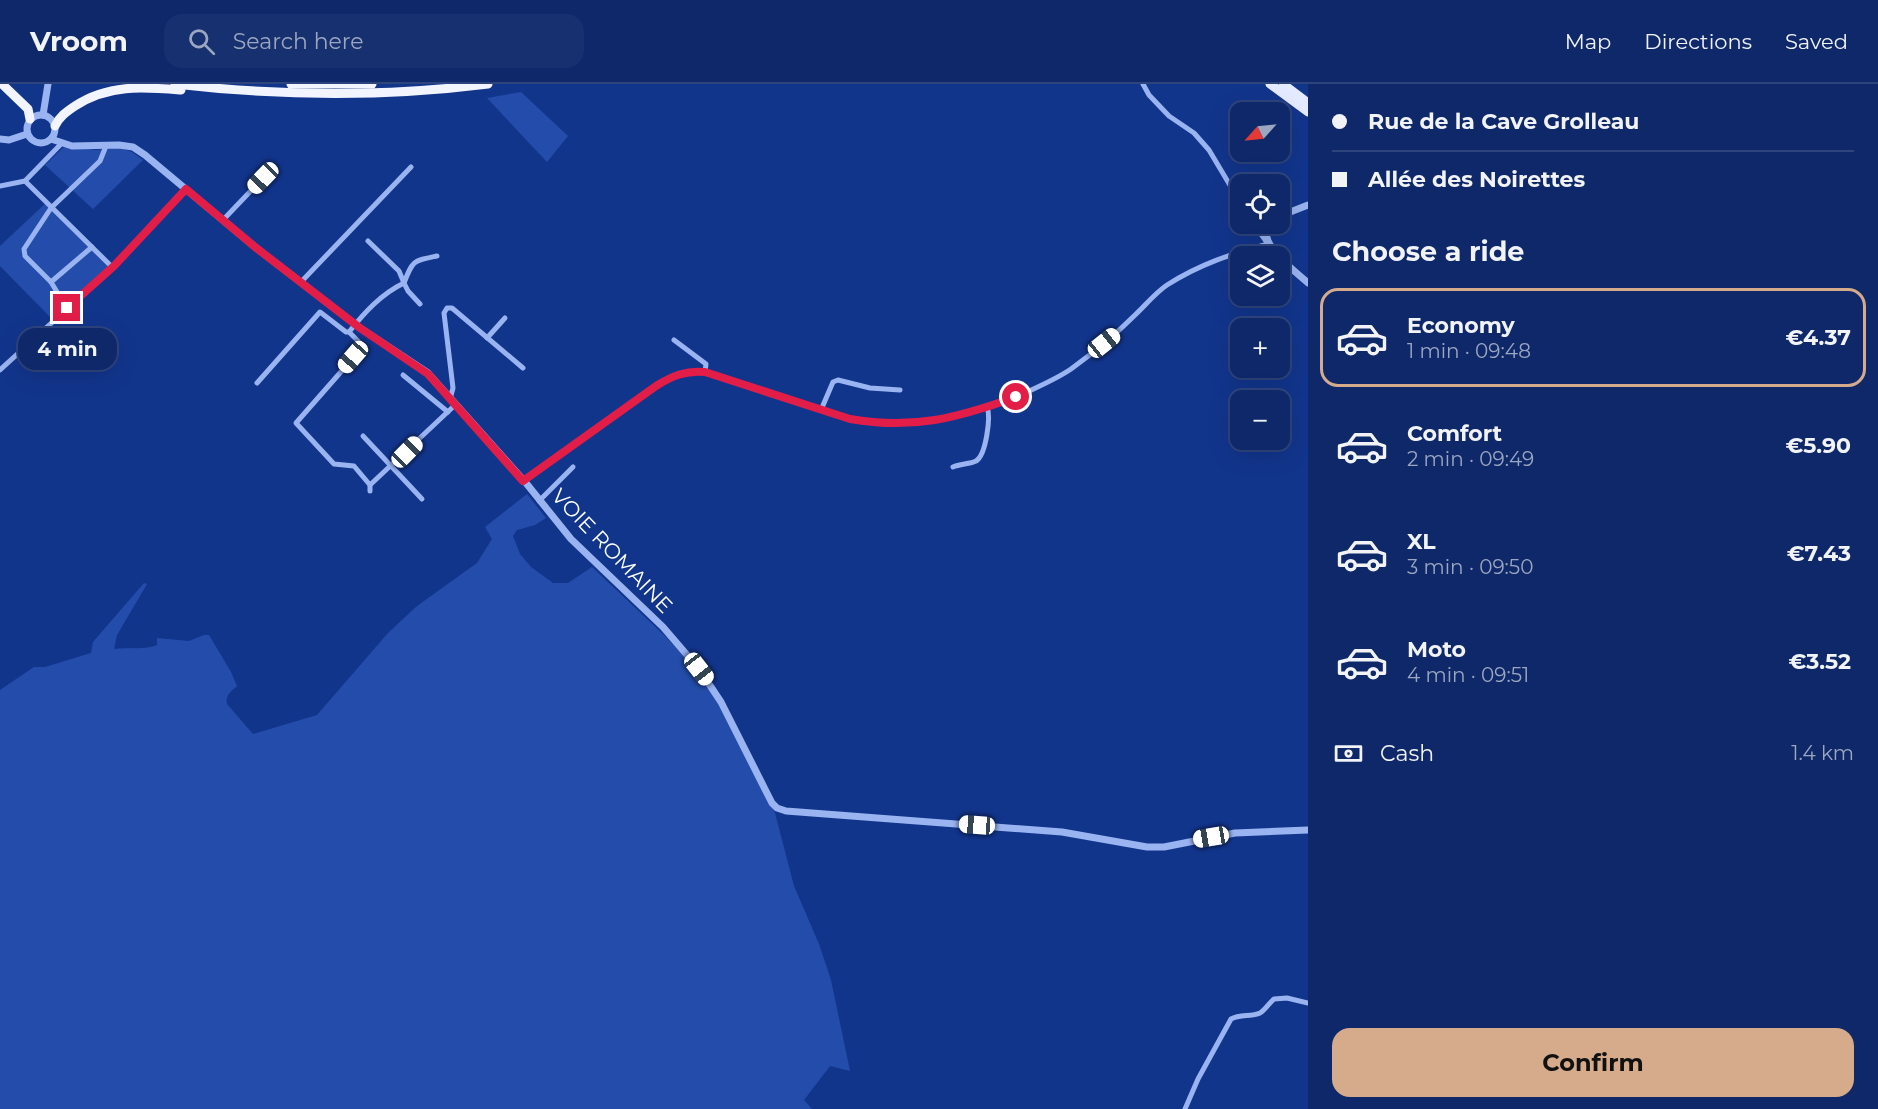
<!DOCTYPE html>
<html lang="en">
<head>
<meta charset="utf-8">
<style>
	:root { --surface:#0e2869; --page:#17306f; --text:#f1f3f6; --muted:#9ba6c0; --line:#2e447d; --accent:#d6ab8b }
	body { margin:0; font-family:Montserrat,sans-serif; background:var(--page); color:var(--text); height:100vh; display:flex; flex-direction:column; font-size:22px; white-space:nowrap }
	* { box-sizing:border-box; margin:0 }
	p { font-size:20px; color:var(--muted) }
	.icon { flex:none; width:33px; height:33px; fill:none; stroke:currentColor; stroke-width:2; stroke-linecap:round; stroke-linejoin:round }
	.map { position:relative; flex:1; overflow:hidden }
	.side { display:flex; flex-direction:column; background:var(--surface); width:570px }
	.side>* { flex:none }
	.banner { display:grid; align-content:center; height:132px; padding:0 24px; background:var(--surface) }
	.needle { width:39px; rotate:243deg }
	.buttons { position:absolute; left:1230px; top:18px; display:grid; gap:12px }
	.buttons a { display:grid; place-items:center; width:60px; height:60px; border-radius:12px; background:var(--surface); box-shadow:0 6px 24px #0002,0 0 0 2px var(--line); font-size:30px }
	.end { position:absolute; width:27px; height:27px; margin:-14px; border:8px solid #e11d48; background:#fff; box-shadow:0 0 0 3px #fff }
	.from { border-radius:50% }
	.bubble { position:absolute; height:42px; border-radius:18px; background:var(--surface); box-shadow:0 6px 24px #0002,0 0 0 2px var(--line); font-size:20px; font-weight:700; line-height:42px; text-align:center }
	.car { position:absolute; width:18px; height:36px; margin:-18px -9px; border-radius:8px; box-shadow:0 0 4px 2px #0007; background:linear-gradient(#fff 24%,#345 0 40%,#fff 0 76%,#345 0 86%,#fff 0) }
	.banner b { display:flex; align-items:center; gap:21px; height:57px; font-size:22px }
	.banner b+b { border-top:2px solid var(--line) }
	.banner i { width:15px; height:15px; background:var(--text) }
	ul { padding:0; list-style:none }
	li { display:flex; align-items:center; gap:18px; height:99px; margin:0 12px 9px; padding:0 12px; border:3px solid transparent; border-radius:18px }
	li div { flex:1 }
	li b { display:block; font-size:22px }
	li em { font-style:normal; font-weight:700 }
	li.on { border-color:var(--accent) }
	li>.icon { width:54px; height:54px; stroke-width:1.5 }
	h2 { padding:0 24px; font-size:27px; line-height:72px }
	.pay { display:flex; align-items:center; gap:15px; height:66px; padding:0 24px; font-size:22px }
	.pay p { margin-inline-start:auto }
	.action { display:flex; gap:12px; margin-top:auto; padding:12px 24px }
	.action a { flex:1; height:69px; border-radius:18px; background:var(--accent); color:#111; font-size:24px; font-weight:700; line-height:69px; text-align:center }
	header { display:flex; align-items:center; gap:36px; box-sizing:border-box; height:84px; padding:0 30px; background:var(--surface); border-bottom:2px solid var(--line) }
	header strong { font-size:28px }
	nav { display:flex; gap:33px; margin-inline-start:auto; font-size:21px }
	.search { width:420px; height:54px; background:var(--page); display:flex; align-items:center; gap:15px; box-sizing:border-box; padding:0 21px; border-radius:18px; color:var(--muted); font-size:22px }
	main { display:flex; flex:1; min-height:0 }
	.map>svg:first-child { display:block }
	.green { fill:#244dab }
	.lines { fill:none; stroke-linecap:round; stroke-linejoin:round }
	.minor { stroke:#9ab4f1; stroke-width:5 }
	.tertiary { stroke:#9ab4f1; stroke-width:7 }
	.primary { stroke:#e4eaff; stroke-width:9 }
	.trunk { stroke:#f2f4ff; stroke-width:9 }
	.route { stroke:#e11d48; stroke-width:8 }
	.labels { text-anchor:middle; stroke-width:6; stroke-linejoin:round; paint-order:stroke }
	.street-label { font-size:21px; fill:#fff; stroke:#12358c }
</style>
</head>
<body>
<header>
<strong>Vroom</strong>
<div class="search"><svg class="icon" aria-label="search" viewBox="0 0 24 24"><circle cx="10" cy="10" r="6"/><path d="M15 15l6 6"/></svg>Search here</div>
<nav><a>Map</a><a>Directions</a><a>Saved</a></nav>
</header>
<main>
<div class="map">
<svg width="1308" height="1025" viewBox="0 0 1308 1025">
	<rect width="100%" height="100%" fill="#12358c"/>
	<g class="green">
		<polygon points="521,8 568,52 547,78 487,14"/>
		<polygon points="64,63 97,66 117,63 132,68 143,76 93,125 45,81"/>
		<polygon points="48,117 113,180 52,235 0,182 0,162"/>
		<path d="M527,410L546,434L535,441L517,446L513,452L520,470L531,483L553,499H568L592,483L665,552L692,581L723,627L775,729L794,802L819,860L831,896L850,987L830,982L804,1016L812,1025H0V606L34,583H45L91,569L93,558L144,499L147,500L117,551L114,565C128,563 146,566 157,561V554L189,557L204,551H209L231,588L237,602C231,607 225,612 227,620L253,650L317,631L388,549L417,522L477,479L492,455L485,443Z"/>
	</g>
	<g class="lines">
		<g class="minor">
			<polyline points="1143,0 1149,11 1169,32 1194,49 1209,66 1240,118"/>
			<polyline points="25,97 112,183"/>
			<polyline points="0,102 25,97 62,59"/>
			<polyline points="223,136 263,94 266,84"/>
			<polyline points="51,198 92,163"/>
			<polyline points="301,198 411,83"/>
			<polyline points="60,213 51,198 25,172 24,165 51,124 100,77 106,62"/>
			<path d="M420,220L408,207L404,199C413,176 413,177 437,172"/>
			<polyline points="349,248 362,261 361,265 296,339 334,380 354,382 370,401 370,407"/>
			<polyline points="487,254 505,234"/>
			<polyline points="674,256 706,280 705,288"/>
			<polyline points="0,286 114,182 186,105"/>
			<polyline points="403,291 448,328"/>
			<path d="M257,299L320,228L346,248H349C364,229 381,210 404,199L399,187L368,157"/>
			<polyline points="450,315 453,304 444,229 447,224 452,224 523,284"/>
			<polyline points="821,326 833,298 838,296 870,304 900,306"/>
			<polyline points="363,352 422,415"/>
			<path d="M953,383C960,380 970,380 976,377C986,371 991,333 987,323"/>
			<path d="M523,397L656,302C672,292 686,286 705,288L850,335C912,346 970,334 1027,308C1042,301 1058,294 1071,285C1093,269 1115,251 1134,232C1145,222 1155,209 1167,201C1200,180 1231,170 1268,160L1254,140"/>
			<polyline points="370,401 455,321"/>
			<polyline points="539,417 573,383"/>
			<path d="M1185,1025L1198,995L1231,935C1240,930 1251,933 1260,929C1266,925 1269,919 1274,915L1287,914L1308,919"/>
		</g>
		<g class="tertiary">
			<circle cx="41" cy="45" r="14"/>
			<polyline points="43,31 48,0"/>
			<polyline points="0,55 9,56 27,50"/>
			<polyline points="51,55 72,62 119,61 133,63 145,71 255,163 360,244 428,289 526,399 571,455 663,543 699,585 721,618 772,719 777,724 786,727 1062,748 1147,763 1164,763 1235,749 1308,746"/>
			<polyline points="1280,132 1308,121"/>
			<path d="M1268,140C1257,160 1294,186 1308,199"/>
		</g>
		<g class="primary">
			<polyline points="1270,0 1308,28"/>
			<polyline points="1283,0 1308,19"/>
		</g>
		<g class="trunk">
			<polyline points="2,0 28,25 30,35"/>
			<path d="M175,0C279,12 385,13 488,0"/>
			<polyline points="291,0 372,0"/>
			<path d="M55,42C59,33 66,28 75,22C108,0 143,3 181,6"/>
		</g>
	</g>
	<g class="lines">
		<path class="route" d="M67,224L114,182L186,105L255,163L360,244L428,290L523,397L656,302C672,292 686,286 705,288L850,335C913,346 957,334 1016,313"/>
	</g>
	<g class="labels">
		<g class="street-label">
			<text transform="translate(612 467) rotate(46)" y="7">VOIE ROMAINE</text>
		</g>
	</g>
</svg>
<div class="buttons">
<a><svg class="needle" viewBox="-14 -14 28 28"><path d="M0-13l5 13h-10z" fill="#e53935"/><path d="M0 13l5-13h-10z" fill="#9ba6c0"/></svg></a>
<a><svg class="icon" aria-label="locate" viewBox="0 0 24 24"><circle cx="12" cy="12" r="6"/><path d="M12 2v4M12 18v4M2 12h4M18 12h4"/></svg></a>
<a><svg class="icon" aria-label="layers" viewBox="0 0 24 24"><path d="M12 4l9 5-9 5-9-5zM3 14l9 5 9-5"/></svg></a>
<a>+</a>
<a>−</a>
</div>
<i class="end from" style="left:1016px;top:313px"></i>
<i class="end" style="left:67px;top:224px"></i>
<div class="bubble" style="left:18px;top:244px;width:99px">4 min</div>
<i class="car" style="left:263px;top:94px;rotate:224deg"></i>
<i class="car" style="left:1104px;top:259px;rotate:51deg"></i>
<i class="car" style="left:353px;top:273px;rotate:221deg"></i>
<i class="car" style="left:407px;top:368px;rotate:45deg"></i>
<i class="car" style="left:699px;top:585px;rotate:142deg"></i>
<i class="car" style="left:977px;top:741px;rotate:274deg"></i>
<i class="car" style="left:1211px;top:753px;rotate:260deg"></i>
</div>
<section class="side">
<div class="banner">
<b><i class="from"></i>Rue de la Cave Grolleau</b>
<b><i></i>Allée des Noirettes</b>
</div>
<h2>Choose a ride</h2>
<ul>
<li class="on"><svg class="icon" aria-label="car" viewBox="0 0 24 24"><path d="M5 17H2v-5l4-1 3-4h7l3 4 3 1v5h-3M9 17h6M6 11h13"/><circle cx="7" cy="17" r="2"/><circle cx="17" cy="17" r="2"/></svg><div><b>Economy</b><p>1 min · 09:48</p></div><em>€4.37</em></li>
<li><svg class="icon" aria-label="car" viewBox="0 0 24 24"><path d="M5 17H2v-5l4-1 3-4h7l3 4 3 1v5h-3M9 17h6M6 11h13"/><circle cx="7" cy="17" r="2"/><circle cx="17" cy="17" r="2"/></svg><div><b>Comfort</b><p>2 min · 09:49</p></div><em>€5.90</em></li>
<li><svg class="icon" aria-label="car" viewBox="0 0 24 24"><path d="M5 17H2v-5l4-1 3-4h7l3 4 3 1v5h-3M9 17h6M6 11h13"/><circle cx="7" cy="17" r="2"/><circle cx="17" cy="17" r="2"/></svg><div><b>XL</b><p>3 min · 09:50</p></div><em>€7.43</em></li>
<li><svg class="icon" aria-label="car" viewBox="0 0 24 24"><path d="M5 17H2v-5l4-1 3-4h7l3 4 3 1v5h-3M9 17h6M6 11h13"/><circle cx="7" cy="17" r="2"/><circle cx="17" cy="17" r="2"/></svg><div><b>Moto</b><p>4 min · 09:51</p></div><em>€3.52</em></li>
</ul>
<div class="pay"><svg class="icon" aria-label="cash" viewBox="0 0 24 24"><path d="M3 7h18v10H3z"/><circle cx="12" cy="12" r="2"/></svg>Cash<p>1.4 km</p></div>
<div class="action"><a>Confirm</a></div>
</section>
</main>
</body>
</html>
